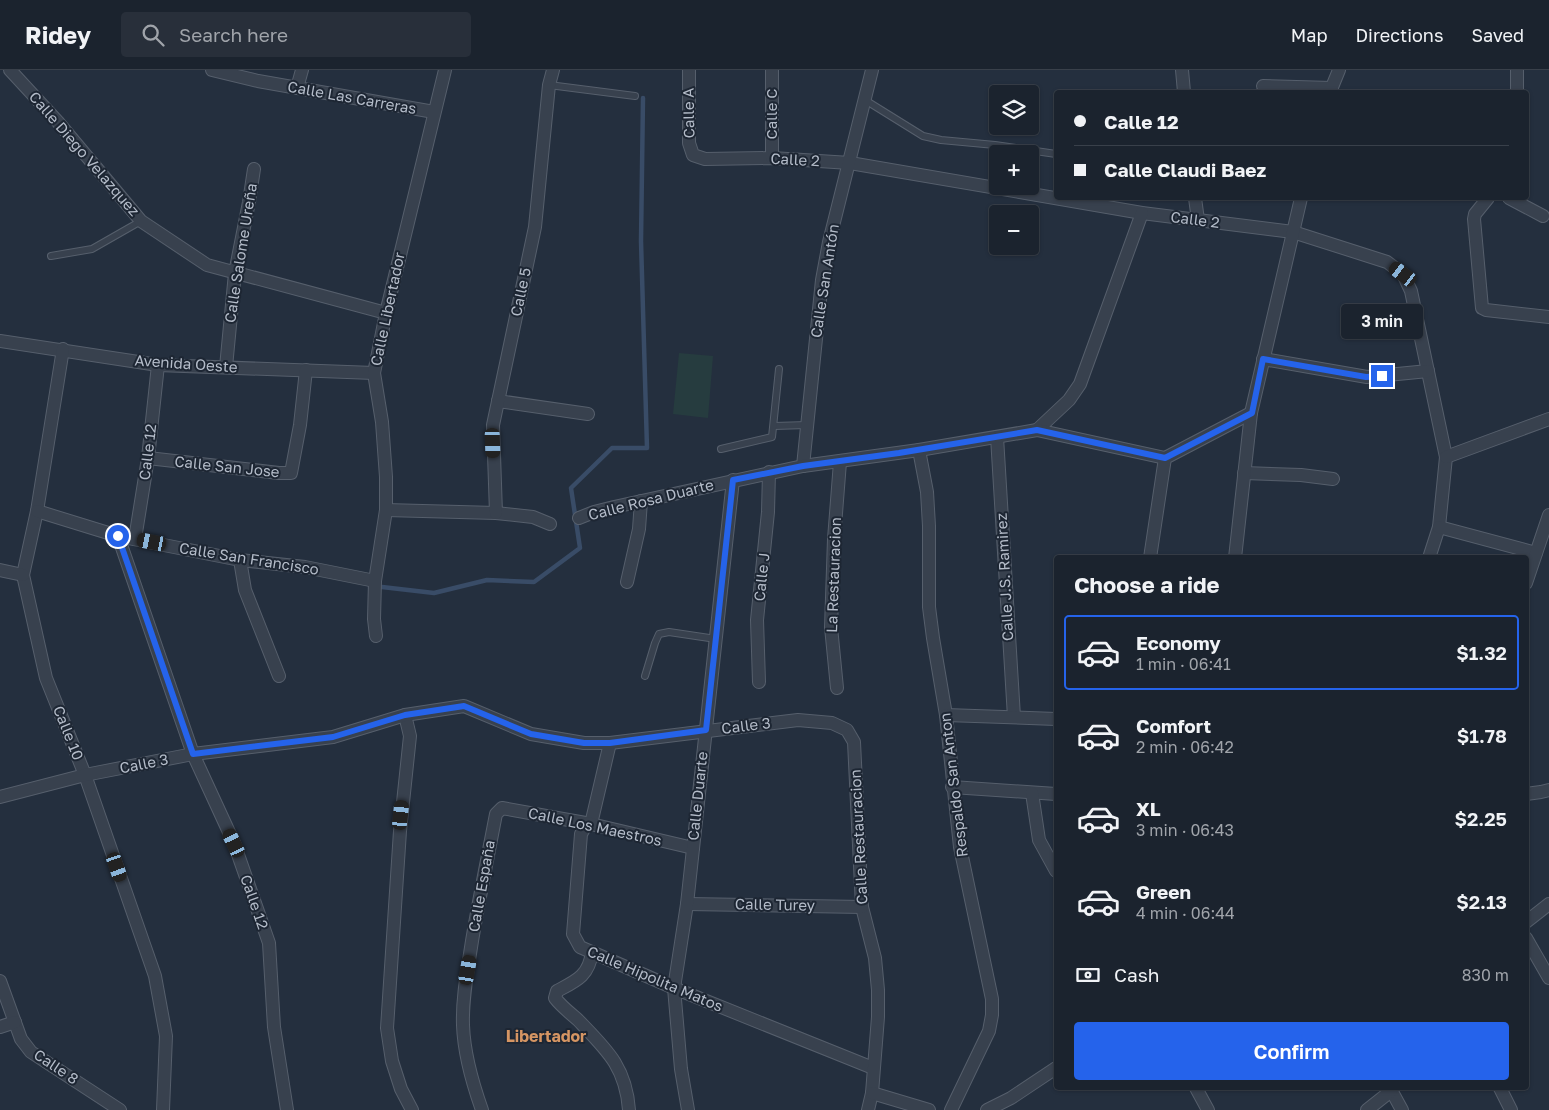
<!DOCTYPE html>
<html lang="en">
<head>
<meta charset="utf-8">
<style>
	:root { --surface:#1b232e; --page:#282f3a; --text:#f1f3f6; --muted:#a0a4aa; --line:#39404a; --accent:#2563eb }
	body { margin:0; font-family:"Golos Text",sans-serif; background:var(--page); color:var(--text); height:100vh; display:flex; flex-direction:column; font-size:19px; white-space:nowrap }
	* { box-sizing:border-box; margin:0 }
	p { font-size:16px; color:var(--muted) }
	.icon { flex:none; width:28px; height:28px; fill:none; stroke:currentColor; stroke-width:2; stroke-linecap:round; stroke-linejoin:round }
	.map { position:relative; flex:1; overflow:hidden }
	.drawer { position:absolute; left:1054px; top:485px; width:475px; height:535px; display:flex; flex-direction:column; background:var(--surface); border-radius:5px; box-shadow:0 1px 4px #0004,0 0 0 1px var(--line) }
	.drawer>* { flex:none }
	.hud { position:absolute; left:1054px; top:20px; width:475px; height:110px; border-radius:5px; box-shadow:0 1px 4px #0004,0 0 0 1px var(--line); display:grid; align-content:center; height:110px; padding:0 20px; background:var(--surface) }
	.buttons { position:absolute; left:989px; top:15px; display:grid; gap:10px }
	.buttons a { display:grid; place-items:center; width:50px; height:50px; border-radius:5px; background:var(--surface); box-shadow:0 1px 4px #0004,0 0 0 1px var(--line); font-size:25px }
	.end { position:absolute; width:22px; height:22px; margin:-11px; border:6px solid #2563eb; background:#fff; box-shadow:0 0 0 2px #fff }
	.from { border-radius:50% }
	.bubble { position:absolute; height:35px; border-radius:5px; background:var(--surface); box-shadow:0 1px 4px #0004,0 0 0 1px var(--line); font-size:16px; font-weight:600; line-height:35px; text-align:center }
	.car { position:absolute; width:15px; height:30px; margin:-15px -8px; border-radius:6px; box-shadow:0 0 4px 1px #0007; background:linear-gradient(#222 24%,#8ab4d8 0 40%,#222 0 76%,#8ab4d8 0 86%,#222 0) }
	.hud b { display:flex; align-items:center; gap:18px; height:48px; font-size:19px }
	.hud b+b { border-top:1px solid var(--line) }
	.hud i { width:12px; height:12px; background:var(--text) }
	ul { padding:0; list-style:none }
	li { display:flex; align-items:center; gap:15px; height:75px; margin:0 10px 8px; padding:0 10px; border:2px solid transparent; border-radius:5px }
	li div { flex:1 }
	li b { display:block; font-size:19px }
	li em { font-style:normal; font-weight:600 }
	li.on { border-color:var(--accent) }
	li>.icon { width:45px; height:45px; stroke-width:1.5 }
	h2 { padding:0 20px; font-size:22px; line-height:60px }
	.pay { display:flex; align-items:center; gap:12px; height:55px; padding:0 20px; font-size:19px }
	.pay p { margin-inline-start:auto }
	.cta { display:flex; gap:10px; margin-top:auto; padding:10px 20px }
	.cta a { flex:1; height:58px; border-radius:5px; background:var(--accent); color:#fff; font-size:20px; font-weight:600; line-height:58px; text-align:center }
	header { display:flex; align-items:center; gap:30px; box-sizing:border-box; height:70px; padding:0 25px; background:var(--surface); border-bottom:1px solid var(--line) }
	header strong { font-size:24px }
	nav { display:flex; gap:28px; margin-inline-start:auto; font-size:18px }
	.search { width:350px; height:45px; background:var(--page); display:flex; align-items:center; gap:12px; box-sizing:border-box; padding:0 18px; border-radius:5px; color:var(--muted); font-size:19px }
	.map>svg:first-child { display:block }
	.green { fill:#263c3f }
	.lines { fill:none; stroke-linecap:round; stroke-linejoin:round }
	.stream { stroke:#394c67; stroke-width:4.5 }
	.service-casing { stroke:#565f6c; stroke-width:8 }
	.minor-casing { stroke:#565f6c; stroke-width:14 }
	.service { stroke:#38414e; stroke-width:6 }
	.minor { stroke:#38414e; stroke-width:12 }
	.route { stroke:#2563eb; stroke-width:6 }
	.labels { text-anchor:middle; stroke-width:4; stroke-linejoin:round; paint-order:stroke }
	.street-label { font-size:15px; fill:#b4bcc9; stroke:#1d2633 }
	.neighbourhood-label { font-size:16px; font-weight:bold; fill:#d59563; stroke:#1d2633 }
</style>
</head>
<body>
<header>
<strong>Ridey</strong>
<div class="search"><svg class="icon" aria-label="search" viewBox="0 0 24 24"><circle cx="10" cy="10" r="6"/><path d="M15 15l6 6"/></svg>Search here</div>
<nav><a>Map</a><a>Directions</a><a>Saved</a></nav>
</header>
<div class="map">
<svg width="1549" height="1040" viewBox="0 0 1549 1040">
	<rect width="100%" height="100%" fill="#242f3e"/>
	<polygon class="green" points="679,283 713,286 708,348 673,344"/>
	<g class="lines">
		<polyline class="stream" points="382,517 434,523 487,510 534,512 580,478 571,418 612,378 647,378 641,171 643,28"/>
		<defs>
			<g id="service">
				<polyline points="549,15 635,26"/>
				<polyline points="865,30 923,66 941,70 995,75 1056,84"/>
				<polyline points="51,186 92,179 141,151"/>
				<polyline points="774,356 807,355"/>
				<polyline points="721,379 772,367 779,299"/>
				<polyline points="645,606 655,573 659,564 669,562 716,569"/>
			</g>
			<g id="minor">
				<polyline points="10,0 58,52 141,151 207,195 386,243"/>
				<polyline points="212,0 258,11 434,42"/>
				<polyline points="689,0 689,73 693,85 705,89 772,88 850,93 1142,143 1293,162 1387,192 1403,204 1411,221 1446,387 1439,457 1429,488"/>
				<polyline points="772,0 772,88"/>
				<polyline points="1182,0 1184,22"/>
				<polyline points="1263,16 1332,18"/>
				<polyline points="297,18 302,0"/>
				<polyline points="1330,22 1339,0"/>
				<polyline points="1517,22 1517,0"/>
				<polyline points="1195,128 1198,150"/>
				<polyline points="1488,128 1475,144 1474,149 1482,238 1486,240 1549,247"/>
				<polyline points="1509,128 1543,146"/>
				<polyline points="0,271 158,295 374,303"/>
				<polyline points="63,279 37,441 23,505 46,608 85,705 155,906 166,966 163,1040"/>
				<polyline points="1263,289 1367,307 1428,301"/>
				<polyline points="226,297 235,203 249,132 254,99"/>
				<polyline points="498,331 588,344"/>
				<polyline points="1037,360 1069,330 1080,314 1142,143"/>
				<polyline points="997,367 1014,647"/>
				<polyline points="919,380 927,422 929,456 929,537 933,568 946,645 960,777 992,929 992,945 989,961 951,1040"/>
				<polyline points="1446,387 1549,349"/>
				<polyline points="148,388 279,403 291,403 300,355 306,300"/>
				<polyline points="803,396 822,210 829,172 872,0"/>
				<polyline points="1244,403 1301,405 1333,409"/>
				<polyline points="386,440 496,443 533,447 550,454"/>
				<polyline points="37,441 118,466 240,490 305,497 375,511"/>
				<polyline points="496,443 493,355 535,157 549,15 553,0"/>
				<polyline points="579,448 594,442 614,437 803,396 919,380 1037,360 1165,388"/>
				<polyline points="1439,457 1536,483"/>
				<polyline points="118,466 193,684 234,773 269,873 274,957 287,1040"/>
				<polyline points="135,469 148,388 158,295"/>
				<polyline points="1150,488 1165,388 1251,343"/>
				<polyline points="1235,488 1251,343 1301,128"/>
				<polyline points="240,490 245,520 279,606"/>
				<polyline points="0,500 23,505"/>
				<polyline points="627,512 639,459 641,431"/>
				<polyline points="1526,513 1549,445"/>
				<polyline points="376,566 374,549 375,511 386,440 386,407 382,352 374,303 386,243 445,0"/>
				<polyline points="759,612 757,550 768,442 769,402"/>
				<polyline points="837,618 831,557 834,469 840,392"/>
				<polyline points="405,645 410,666 400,761 387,958 392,991 401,1019 412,1040"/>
				<polyline points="946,645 1056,649"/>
				<polyline points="610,673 591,754 585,757 581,764 573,864 580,877 674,918 873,998"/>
				<polyline points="952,717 1056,724"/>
				<polyline points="1032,723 1039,770 1056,801"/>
				<polyline points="1526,724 1541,722 1549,720"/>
				<polyline points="0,727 85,705 193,684 333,667 405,645 464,636 531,664 584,673 610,673 798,650 832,653 847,660 854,672 862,837 875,888 878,920 878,947 872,1023 868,1040"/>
				<polyline points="687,834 862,837"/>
				<polyline points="1526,852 1549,834"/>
				<polyline points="1526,868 1549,908"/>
				<path d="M592,882C589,906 576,911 557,921L555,928C561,936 570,943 578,950C607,980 626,997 629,1040"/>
				<polyline points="0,911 21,969 31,982 120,1040"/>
				<polyline points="0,957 15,952"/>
				<polyline points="1196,1018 1208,1040"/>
				<polyline points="1390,1018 1402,1040"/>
				<polyline points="1500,1018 1511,1040"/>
				<polyline points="872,1023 929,1040"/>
				<path d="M482,1040C472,1012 464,984 463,955C462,927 468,898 472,871C479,829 488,786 496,744L502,738L591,754L693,778"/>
				<polyline points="688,1040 681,999 674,918 687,834 733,410"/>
				<polyline points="987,1040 1011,1028 1056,998"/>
				<polyline points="1367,1040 1391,1021"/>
			</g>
		</defs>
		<use href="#service" class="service-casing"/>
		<use href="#minor" class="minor-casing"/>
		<use href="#service" class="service"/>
		<use href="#minor" class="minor"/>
	</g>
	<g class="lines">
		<polyline class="route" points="118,466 193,684 333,667 405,645 464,636 531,664 584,673 610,673 706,660 733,410 803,396 899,383 1037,360 1165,388 1252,343 1263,289 1366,307 1382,306"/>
	</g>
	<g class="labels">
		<g class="street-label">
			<text transform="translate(352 28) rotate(10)" y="5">Calle Las Carreras</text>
			<text transform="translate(689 43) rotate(-91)" y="5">Calle A</text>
			<text transform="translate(772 44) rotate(-90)" y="5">Calle C</text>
			<text transform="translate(84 84) rotate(49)" y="5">Calle Diego Velazquez</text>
			<text transform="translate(795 90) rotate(3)" y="5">Calle 2</text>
			<text transform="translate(1195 150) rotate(7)" y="5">Calle 2</text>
			<text transform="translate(241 183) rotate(-81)" y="5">Calle Salome Ureña</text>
			<text transform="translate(825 211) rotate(-81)" y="5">Calle San Antón</text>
			<text transform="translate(521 222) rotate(-78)" y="5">Calle 5</text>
			<text transform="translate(388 239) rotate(-78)" y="5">Calle Libertador</text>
			<text transform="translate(186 294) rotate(4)" y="5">Avenida Oeste</text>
			<text transform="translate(148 382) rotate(-83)" y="5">Calle 12</text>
			<text transform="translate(227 397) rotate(6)" y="5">Calle San Jose</text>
			<text transform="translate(651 430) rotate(-14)" y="5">Calle Rosa Duarte</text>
			<text transform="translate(249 489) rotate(9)" y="5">Calle San Francisco</text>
			<text transform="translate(834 505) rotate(-88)" y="5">La Restauracion</text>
			<text transform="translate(762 507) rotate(-84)" y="5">Calle J</text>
			<text transform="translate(1005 507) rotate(-93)" y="5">Calle J.S. Ramirez</text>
			<text transform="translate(746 656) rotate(-7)" y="5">Calle 3</text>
			<text transform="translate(68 663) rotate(68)" y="5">Calle 10</text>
			<text transform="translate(144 694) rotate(-11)" y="5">Calle 3</text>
			<text transform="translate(954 715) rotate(-97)" y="5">Respaldo San Anton</text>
			<text transform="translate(698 726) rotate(-84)" y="5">Calle Duarte</text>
			<text transform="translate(595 757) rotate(12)" y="5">Calle Los Maestros</text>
			<text transform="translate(859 767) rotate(-93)" y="5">Calle Restauracion</text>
			<text transform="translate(482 816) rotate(-80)" y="5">Calle España</text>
			<text transform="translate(254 832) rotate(71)" y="5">Calle 12</text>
			<text transform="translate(775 835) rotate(1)" y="5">Calle Turey</text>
			<text transform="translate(655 909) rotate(23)" y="5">Calle Hipolita Matos</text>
			<text transform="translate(56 997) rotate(34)" y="5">Calle 8</text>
		</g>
		<g class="neighbourhood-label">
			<text x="546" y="972">Libertador</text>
		</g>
	</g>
</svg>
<div class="buttons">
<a><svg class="icon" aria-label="layers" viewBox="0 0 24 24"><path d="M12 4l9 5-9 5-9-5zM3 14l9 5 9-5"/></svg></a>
<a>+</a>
<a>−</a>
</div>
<i class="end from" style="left:118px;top:466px"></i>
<i class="end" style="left:1382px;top:306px"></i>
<div class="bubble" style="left:1341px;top:234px;width:82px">3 min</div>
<i class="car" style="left:1403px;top:204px;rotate:307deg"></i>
<i class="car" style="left:493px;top:373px;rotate:178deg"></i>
<i class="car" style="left:152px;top:472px;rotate:281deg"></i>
<i class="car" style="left:401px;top:745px;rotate:6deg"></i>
<i class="car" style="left:234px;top:773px;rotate:335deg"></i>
<i class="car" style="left:117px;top:797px;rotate:161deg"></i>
<i class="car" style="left:468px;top:900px;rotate:10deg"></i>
<div class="hud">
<b><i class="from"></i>Calle 12</b>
<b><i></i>Calle Claudi Baez</b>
</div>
<section class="drawer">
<h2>Choose a ride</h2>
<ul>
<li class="on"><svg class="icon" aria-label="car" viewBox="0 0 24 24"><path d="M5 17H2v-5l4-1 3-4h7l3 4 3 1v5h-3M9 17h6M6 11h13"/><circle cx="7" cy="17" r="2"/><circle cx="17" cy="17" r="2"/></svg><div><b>Economy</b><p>1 min · 06:41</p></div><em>$1.32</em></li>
<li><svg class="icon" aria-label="car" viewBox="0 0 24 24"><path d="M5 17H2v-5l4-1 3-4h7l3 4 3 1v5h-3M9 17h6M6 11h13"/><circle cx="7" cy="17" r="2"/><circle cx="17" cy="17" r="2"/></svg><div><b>Comfort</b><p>2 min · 06:42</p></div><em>$1.78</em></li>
<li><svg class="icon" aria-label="car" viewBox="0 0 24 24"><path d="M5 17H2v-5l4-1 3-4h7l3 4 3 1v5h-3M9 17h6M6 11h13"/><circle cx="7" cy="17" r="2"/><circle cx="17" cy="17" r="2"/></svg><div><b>XL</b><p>3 min · 06:43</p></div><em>$2.25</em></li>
<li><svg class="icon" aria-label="car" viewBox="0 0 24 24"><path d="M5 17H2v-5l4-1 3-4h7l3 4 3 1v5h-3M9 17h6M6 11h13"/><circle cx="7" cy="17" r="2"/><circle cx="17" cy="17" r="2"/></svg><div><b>Green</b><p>4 min · 06:44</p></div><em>$2.13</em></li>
</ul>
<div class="pay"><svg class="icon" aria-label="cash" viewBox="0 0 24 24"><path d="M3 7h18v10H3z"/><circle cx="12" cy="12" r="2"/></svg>Cash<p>830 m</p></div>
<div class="cta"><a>Confirm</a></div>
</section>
</div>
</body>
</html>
